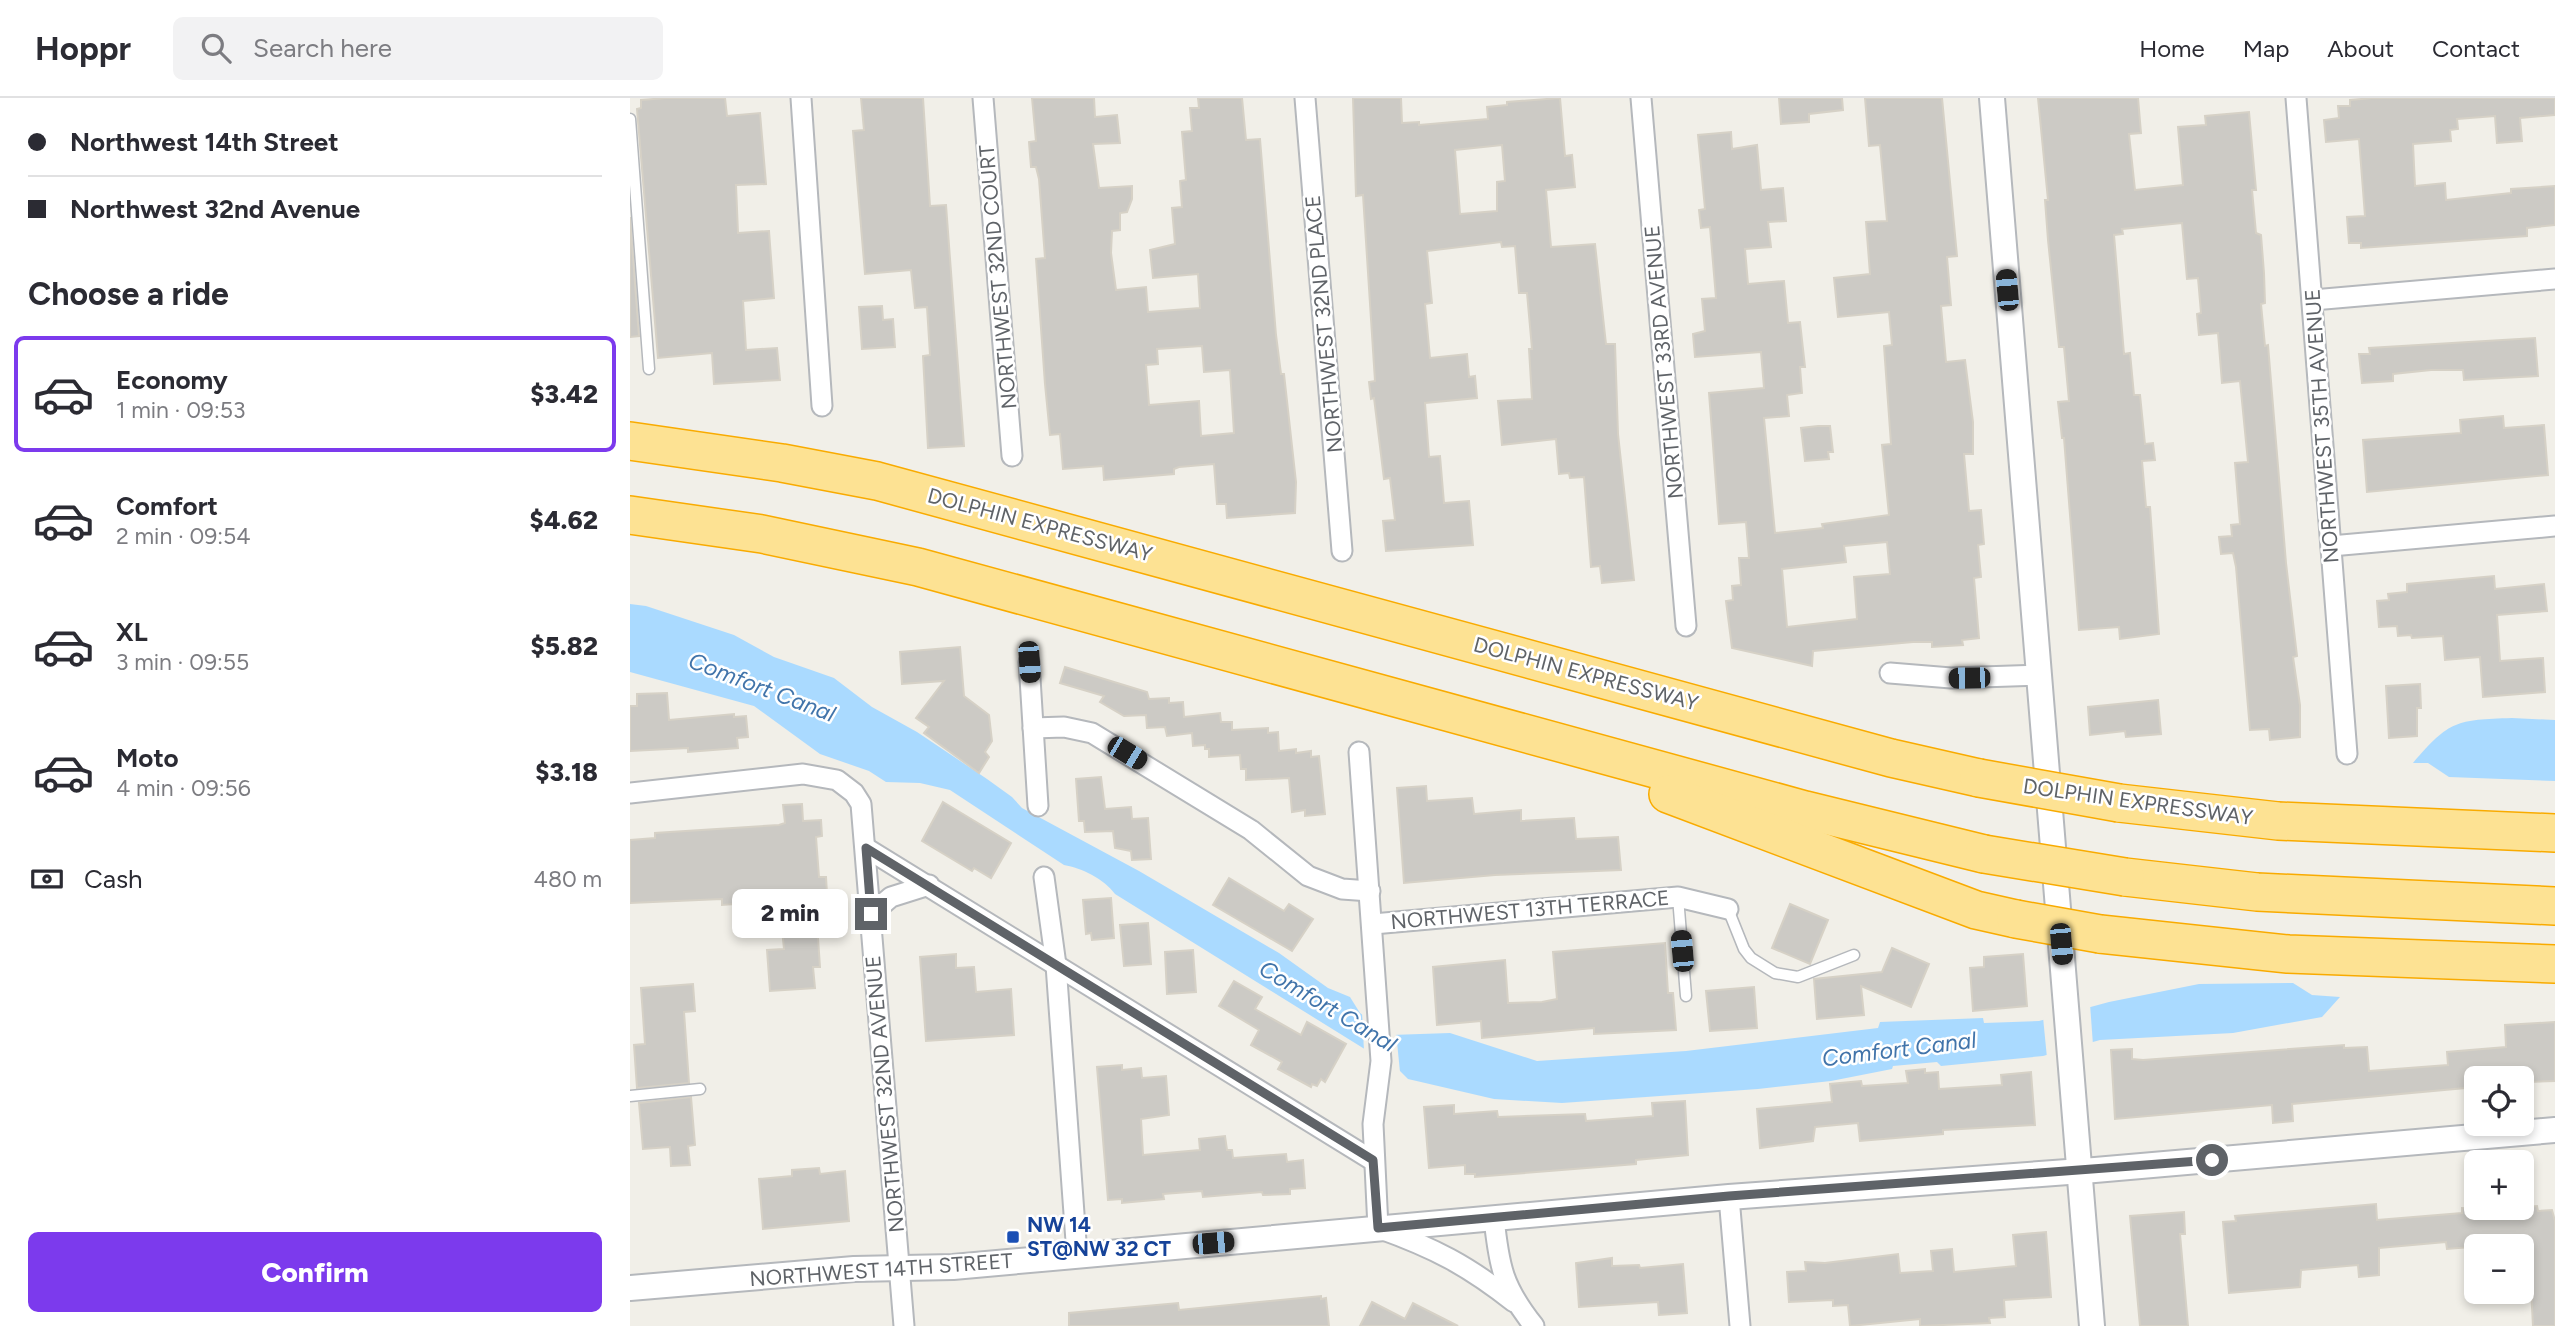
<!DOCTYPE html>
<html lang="en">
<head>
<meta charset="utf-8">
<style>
	:root { --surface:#fff; --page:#f2f2f3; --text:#2b2b33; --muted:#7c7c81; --line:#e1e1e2; --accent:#7c3aed }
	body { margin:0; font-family:Figtree,sans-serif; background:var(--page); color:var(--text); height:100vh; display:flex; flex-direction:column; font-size:26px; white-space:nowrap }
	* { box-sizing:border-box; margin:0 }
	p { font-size:23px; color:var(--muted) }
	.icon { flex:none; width:38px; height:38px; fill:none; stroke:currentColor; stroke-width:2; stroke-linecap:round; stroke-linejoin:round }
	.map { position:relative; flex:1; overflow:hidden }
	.details { display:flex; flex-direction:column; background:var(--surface); width:630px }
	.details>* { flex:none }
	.hud { display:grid; align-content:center; height:154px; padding:0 28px; background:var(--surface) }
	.tools { position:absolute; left:1834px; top:968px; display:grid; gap:14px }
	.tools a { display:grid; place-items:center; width:70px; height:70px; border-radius:10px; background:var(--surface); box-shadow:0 4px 10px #0003; font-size:35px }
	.end { position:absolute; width:32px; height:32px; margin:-16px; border:9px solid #5f6368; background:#fff; box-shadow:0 0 0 4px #fff }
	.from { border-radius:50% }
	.bubble { position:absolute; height:49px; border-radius:10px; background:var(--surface); box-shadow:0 4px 10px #0003; font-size:23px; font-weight:800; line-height:49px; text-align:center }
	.car { position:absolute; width:21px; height:42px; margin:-21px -10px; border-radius:9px; box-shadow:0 0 5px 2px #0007; background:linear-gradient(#222 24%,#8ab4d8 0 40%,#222 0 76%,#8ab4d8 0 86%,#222 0) }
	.hud b { display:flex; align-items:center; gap:24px; height:66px; font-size:26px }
	.hud b+b { border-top:2px solid var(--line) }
	.hud i { width:18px; height:18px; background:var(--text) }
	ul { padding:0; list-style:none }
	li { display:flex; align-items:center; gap:21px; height:116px; margin:0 14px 10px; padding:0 14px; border:4px solid transparent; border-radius:10px }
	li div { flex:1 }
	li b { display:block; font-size:26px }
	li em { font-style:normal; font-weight:800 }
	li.selected { border-color:var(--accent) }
	li>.icon { width:63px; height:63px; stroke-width:1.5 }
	h2 { padding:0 28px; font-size:32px; line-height:84px }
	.pay { display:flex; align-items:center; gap:18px; height:77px; padding:0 28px; font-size:26px }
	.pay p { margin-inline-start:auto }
	.action { display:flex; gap:14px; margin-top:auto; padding:14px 28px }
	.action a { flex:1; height:80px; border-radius:10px; background:var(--accent); color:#fff; font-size:28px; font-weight:800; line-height:80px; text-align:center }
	header { display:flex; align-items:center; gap:42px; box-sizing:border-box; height:98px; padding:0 35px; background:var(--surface); border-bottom:2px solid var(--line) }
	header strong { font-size:33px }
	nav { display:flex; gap:38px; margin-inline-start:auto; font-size:24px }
	.search { width:490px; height:63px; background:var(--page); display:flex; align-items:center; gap:18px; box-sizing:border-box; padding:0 24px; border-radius:10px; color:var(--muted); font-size:26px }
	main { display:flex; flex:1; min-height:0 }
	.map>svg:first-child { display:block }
	.water { fill:#aadaff }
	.pier { fill:#f1efe8 }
	.building { fill:#cccac5; stroke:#d6d1c6; stroke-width:2; fill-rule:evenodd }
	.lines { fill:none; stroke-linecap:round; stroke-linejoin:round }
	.service-casing { stroke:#b5b8bc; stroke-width:13 }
	.minor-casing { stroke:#b5b8bc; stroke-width:23 }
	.tertiary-casing { stroke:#b5b8bc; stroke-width:28 }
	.motorway-casing { stroke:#f9ab00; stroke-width:40 }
	.service { stroke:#fff; stroke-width:10 }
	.minor { stroke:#fff; stroke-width:19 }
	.tertiary { stroke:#fff; stroke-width:24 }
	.motorway { stroke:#fde293; stroke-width:37 }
	.motorway-bridge-casing { stroke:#f9ab00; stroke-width:40; stroke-linecap:butt }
	.motorway-bridge { stroke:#fde293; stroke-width:37 }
	.route { stroke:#5f6368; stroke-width:9 }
	.transit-dot { fill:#1a4fb4; stroke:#fff; stroke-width:2.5 }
	.labels { text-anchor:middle; stroke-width:5; stroke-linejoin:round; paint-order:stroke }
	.street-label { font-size:21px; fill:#5f6368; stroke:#fff }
	.transit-label { font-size:21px; font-weight:bold; fill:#164399; stroke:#fff; text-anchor:start }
	.water-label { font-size:23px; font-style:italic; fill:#4174aa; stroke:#fff }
</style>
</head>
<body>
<header>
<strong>Hoppr</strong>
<div class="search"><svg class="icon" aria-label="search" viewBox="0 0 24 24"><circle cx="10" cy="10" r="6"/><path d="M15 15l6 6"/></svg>Search here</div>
<nav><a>Home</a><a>Map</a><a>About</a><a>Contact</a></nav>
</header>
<main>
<section class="details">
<div class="hud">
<b><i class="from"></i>Northwest 14th Street</b>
<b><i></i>Northwest 32nd Avenue</b>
</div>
<h2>Choose a ride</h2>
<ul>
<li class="selected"><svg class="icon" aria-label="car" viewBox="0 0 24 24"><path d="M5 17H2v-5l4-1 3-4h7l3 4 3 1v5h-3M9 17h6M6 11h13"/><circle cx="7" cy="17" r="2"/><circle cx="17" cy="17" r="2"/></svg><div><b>Economy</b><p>1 min · 09:53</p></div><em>$3.42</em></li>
<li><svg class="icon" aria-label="car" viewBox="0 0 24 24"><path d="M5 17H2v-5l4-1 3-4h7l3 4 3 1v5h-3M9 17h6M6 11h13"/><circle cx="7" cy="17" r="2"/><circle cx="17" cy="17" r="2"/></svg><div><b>Comfort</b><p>2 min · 09:54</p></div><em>$4.62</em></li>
<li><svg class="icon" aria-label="car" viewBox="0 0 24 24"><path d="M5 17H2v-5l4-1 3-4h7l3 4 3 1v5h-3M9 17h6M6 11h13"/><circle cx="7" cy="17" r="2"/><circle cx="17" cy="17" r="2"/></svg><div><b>XL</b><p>3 min · 09:55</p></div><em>$5.82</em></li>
<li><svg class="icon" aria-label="car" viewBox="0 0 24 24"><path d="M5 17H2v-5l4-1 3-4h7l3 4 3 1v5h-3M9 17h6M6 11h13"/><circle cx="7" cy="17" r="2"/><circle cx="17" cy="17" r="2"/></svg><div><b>Moto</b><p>4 min · 09:56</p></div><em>$3.18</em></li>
</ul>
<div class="pay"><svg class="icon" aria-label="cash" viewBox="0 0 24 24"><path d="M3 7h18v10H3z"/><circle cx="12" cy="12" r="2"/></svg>Cash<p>480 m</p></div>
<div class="action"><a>Confirm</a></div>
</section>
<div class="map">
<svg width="1925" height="1228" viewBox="0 0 1925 1228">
	<rect width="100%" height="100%" fill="#f1efe8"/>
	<g class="water">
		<path d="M0,506L16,508L104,537L144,559L204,580L242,609L287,634L357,681L382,699L392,710L509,773L649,855L698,890L720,899L730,915L761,937L820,935L907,963L1056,953L1248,930L1250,924L1353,920L1354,925L1409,923L1479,904L1569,886L1663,885L1682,897L1710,899L1692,919L1603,935L1470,942L1413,958L1311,968L1307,964L1263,968L1262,971L1201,983L1128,991L932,1005L864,1001L778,981L770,973L485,796C474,781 452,770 434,767L320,692L290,685L256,684L239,673L190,656L124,608L0,574Z"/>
		<path d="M1882,620L1925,622V683L1819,679L1798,665H1783C1820,622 1826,622 1882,620Z"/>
	</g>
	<g class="pier">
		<polygon points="1460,906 1463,947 1417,960 1413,919"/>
		<polygon points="732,914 766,934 770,974 734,953"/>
	</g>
	<g class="building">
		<polygon points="36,0 95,0 97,18 130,15 136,86 106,87 108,135 139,133 144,200 113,203 116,252 147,250 150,282 84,286 82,255 28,260 7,11 11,10 11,2"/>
		<polygon points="231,0 293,0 300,108 316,107 334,348 298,350 293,258 300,257 297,209 285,210 281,172 235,176 223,33 234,32"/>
		<path d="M402,0H464L465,19L487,17L490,45L463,46L469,90L502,88V101L497,114L490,115V132L482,133L481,155L486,192L516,189L518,214L570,210L568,176L523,180L520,152L545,146L542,110L552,109L550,83L556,82L552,34L562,33L560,10H569L568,0H612L616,42L630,41L646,237L651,276H654L666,384L665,415L597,420L596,406H587L584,366L549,369L544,371V376L474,382L473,368L433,371L430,336L420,337L415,286L406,161L415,160L409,81L406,69H401L400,57L399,44L406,43ZM572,248L574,274L600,272L604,335L571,338L569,303L519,307L516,267L528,266L527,251Z"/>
		<path d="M723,0H771L772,25L789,24V27L858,21L857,9L877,7V4L930,0L935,58L942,57L945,89L916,92L921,149L965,146L976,246H985L988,336L1004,482L972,485L970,468L961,469L954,379L940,380L939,375L929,376L926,341L872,347L868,303L902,301L899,251H902L897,195H889L885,148L872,149L871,144L797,153L802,205L795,206L800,260L837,256L839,279L845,278L847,300L795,305L799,359L810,358L814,405L839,403L843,447L756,453L753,423L765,422L760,380L754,381L744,300L741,301L739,284L745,283L733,97L726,98ZM872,47L875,83L867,84V113L830,116L825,52Z"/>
		<polygon points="1149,0 1212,0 1213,12 1179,16 1179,24 1151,26"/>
		<path d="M1235,0H1312L1327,158L1317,159L1321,207L1311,208L1316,264L1335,262L1343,324V356H1334L1339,413L1351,412L1354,446L1348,447L1351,479L1344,480L1349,540L1332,542L1333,547L1302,549V544H1283L1183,553L1182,568L1102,550L1096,503L1103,502L1102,488L1111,487L1109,460H1119L1116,424L1089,426L1079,295L1134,290L1131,254L1065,259L1063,236L1075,233L1072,201L1086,200L1080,129L1071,130L1069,112L1075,111L1068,37L1101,34L1102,51L1127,47L1131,92L1153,90L1156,123L1138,124L1141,149L1115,151L1118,186L1154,183L1158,225L1170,224L1175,269H1170L1172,295L1157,297L1159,318L1134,320L1145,435L1193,430L1192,426L1259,417L1252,347L1261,346L1254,248L1262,247L1259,214L1208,219L1204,180L1240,176L1236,124L1257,123L1250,47L1239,48ZM1257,444L1260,476L1224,479L1227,521L1157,529L1152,471L1216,464L1214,448Z"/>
		<polygon points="1408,0 1508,0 1511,35 1499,36 1505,92 1553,87 1548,29 1576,27 1575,18 1619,14 1626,92 1622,92 1626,135 1631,137 1634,175 1635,205 1631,206 1635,248 1638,247 1656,465 1667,558 1663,559 1670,607 1670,639 1640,642 1639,631 1620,632 1606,469 1603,455 1591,456 1589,439 1602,438 1601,427 1610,426 1605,365 1618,364 1610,283 1592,285 1588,235 1569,237 1567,216 1571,215 1568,180 1557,181 1552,125 1492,131 1493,136 1484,137 1494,256 1500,255 1504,297 1510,297 1515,346 1523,345 1525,362 1512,363 1516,409 1520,409 1529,536 1490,541 1489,529 1449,532 1434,340 1432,340 1428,304 1439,303 1434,249 1429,249 1418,142 1415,102 1418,102"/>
		<polygon points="1742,0 1925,0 1925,17 1890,20 1892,43 1867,45 1865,18 1827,21 1828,31 1820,32 1821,43 1783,46 1785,88 1815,85 1816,102 1881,95 1881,91 1925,88 1925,127 1897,130 1897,138 1731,150 1731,145 1719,145 1717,119 1735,118 1729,41 1696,44 1694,22 1709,20 1708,8 1720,8 1720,2"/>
		<polygon points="0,119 9,238 0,239"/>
		<polygon points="252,208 253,222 263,221 265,249 232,251 229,209"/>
		<polygon points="1905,240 1908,278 1834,282 1833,272 1801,272 1763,276 1763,283 1732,285 1729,256 1740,256 1739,250"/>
		<polygon points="1873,318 1874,330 1914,327 1918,377 1737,394 1733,342 1831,335 1830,322"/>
		<polygon points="1188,328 1200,328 1203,354 1198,354 1199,361 1175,363 1171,330"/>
		<polygon points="1864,478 1865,491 1914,486 1917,513 1867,517 1870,563 1913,560 1915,594 1853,599 1850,559 1815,562 1813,538 1782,540 1781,537 1768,538 1767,528 1749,529 1747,503 1759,502 1758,496 1777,494 1777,486"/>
		<polygon points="330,549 334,598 359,617 362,643 355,654 359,659 349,675 294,635 299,629 286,620 314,583 272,586 270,554"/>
		<polygon points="435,569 517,594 519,601 539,600 539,605 553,604 554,619 590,615 591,624 602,624 602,632 638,630 638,635 648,634 649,653 666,651 666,655 681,653 681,659 689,658 695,716 675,718 675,712 662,714 659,680 616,682 616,671 611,671 610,657 579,659 579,651 575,651 575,647 563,648 562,635 537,638 535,629 517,630 516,617 494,618 470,604 474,598 430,585"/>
		<polygon points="1790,586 1791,610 1787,610 1787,638 1759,640 1756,588"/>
		<polygon points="37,595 39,622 104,616 104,619 116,618 118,639 107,640 108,650 58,654 58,650 0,653 0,608 7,608 7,596"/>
		<polygon points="1528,602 1531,636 1496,639 1495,633 1460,637 1458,609"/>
		<polygon points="471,679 475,711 501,709 502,721 518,720 521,761 502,762 501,753 485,750 483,733 455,734 454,723 449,723 446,681"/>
		<polygon points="796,688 797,703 842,700 844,716 891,712 891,723 944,720 946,741 988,739 991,772 865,777 774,785 767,690"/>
		<polygon points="313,704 381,745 361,780 344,770 342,773 292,743"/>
		<polygon points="172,706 173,723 191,722 192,738 186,739 189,779 196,779 197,796 190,797 191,810 186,811 190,869 183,869 185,890 140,893 137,852 154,851 149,803 92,807 92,801 0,805 0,742 25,740 25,735 149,727 155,725 153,707"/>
		<polygon points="599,780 654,813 659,806 683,821 662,853 583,807"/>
		<polygon points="481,800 484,840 462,842 461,835 456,836 453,802"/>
		<polygon points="1160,806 1198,822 1180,866 1142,850"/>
		<polygon points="518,825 521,866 494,868 490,827"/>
		<polygon points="1035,845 1038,895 1043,895 1046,932 964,936 964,930 852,940 851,923 807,927 803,869 875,862 878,905 912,904 927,901 923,854"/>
		<polygon points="1262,850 1299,866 1281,909 1231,888 1234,917 1187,921 1184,881 1252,874"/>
		<polygon points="563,852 566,894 537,896 535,854"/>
		<polygon points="326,856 326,870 344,869 346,894 381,891 384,937 296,943 290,859"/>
		<polygon points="1393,856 1397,908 1343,913 1340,870 1354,869 1354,859"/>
		<polygon points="604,883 632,899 625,911 671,937 677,924 716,946 695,984 691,981 687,988 682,986 681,989 648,971 652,964 621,947 629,932 589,908"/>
		<polygon points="63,886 65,913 54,914 59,985 7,990 4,947 15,946 11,890"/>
		<polygon points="1124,889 1127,930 1080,933 1076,893"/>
		<polygon points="1925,924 1925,983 1896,984 1896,980 1846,980 1846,989 1662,1006 1663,1023 1643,1025 1642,1007 1485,1021 1481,952 1502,951 1502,961 1513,962 1714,947 1714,950 1737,949 1739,973 1818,967 1817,954 1876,949 1875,927"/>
		<polygon points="492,967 492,972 511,970 512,980 536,978 539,1017 511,1021 513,1057 570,1052 569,1041 595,1038 597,1052 602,1052 603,1060 656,1056 657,1064 673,1062 675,1090 660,1091 660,1096 633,1097 632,1094 573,1099 572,1093 533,1096 534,1101 492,1105 492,1101 478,1102 467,969"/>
		<polygon points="1295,971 1295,975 1308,974 1309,991 1372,987 1371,977 1401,974 1405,1027 1313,1032 1313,1036 1230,1043 1228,1025 1185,1029 1183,1043 1130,1050 1127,1011 1202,1004 1200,986 1231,983 1232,988 1278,985 1276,973"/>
		<polygon points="61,999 65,1047 58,1048 60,1067 41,1068 40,1049 13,1051 9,1005"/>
		<polygon points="1055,1003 1058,1057 1006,1062 1006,1066 845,1079 845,1076 835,1076 835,1067 799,1070 794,1009 824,1007 824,1016 867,1013 868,1019 955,1016 956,1023 1023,1018 1022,1005"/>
		<polygon points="189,1070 190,1076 215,1073 219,1123 133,1131 129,1081 162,1078 162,1072"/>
		<polygon points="1746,1106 1747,1122 1832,1115 1832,1110 1863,1112 1907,1108 1908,1113 1922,1112 1925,1123 1925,1228 1903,1228 1900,1171 1892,1171 1892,1148 1878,1146 1817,1151 1816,1144 1749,1150 1749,1177 1729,1179 1728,1167 1671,1172 1670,1189 1599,1195 1593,1124 1606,1123 1605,1118"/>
		<polygon points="1554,1114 1555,1136 1550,1136 1558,1228 1510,1228 1500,1118"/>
		<polygon points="1416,1134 1421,1199 1374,1202 1375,1219 1359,1220 1360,1225 1290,1228 1290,1221 1220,1228 1218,1207 1203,1208 1203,1202 1159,1204 1157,1174 1176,1173 1175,1164 1195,1165 1268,1156 1270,1175 1303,1173 1301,1153 1322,1151 1324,1174 1386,1168 1383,1137"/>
		<polygon points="982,1160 982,1168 1009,1167 1010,1170 1053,1166 1057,1215 1029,1217 1028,1204 949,1209 946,1165"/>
		<polygon points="691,1198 691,1201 696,1200 699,1228 439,1228 439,1215 548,1205 549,1212"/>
		<polygon points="742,1204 775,1221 783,1205 828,1228 730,1228"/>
	</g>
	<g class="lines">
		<defs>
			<g id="service">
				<polyline points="0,21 19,271"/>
				<polyline points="1048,799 1056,898"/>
				<polyline points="1098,811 1114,851 1121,860 1145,875 1168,879 1224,857"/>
				<polyline points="0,998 70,991"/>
			</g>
			<g id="minor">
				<polyline points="171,0 192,308"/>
				<polyline points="353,0 382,358"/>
				<polyline points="675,0 712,453"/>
				<polyline points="1011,0 1056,528"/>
				<polyline points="1666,0 1717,656"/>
				<polyline points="1683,202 1925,181"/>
				<polyline points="1701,448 1925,428"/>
				<polyline points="399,564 408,708"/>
				<polyline points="1260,575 1321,580 1408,577"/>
				<polyline points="403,630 434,629 462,635 621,732 678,778 712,791 740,793"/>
				<path d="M729,654L751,963L743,1026L748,1130C804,1150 837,1167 884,1204"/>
				<polyline points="0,695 173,676 207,682 224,695 231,706 274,1228"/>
				<polyline points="236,750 742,1062"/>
				<polyline points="414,779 426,867 447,1157"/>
				<polyline points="241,816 261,799 299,787"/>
				<polyline points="743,826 1048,799 1098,811"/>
				<polyline points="1099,1099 1110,1228"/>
				<path d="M864,1120C869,1169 873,1189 904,1228"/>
			</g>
			<g id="tertiary">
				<polyline points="1362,0 1462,1228"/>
				<polyline points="0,1190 224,1171 323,1169 1099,1099 1465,1072 1925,1032"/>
			</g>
			<g id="motorway">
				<polyline points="0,343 152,365 247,383 1261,660 1349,680"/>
				<polyline points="0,417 132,436 288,469 1175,712 1354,756"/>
				<polyline points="1038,696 1346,812 1386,821"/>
				<polyline points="1489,705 1648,723 1925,735"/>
				<polyline points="1495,779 1627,794 1925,808"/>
				<polyline points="1470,836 1658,856 1925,866"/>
			</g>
		</defs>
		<use href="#service" class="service-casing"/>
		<use href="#minor" class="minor-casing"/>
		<use href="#tertiary" class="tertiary-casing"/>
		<use href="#motorway" class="motorway-casing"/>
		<use href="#service" class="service"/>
		<use href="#minor" class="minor"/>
		<use href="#tertiary" class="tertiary"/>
		<use href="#motorway" class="motorway"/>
		<defs>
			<g id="motorway-bridge">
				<polyline points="1349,680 1489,705"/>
				<polyline points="1354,756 1495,779"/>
				<polyline points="1386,821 1470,836"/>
			</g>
		</defs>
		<use href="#motorway-bridge" class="motorway-bridge-casing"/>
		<use href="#motorway-bridge" class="motorway-bridge"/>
	</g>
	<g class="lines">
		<polyline class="route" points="241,816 236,750 743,1062 748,1130 1099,1098 1582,1062"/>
	</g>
	<rect class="transit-dot" x="376" y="1132" width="14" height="14" rx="3.5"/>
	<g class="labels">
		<g class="street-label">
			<text transform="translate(368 179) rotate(-95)" y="7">NORTHWEST 32ND COURT</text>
			<text transform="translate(694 226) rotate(-95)" y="7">NORTHWEST 32ND PLACE</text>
			<text transform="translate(1034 264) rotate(-95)" y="7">NORTHWEST 33RD AVENUE</text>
			<text transform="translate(1692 328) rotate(-94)" y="7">NORTHWEST 35TH AVENUE</text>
			<text transform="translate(410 427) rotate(15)" y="7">DOLPHIN EXPRESSWAY</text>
			<text transform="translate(956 576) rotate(15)" y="7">DOLPHIN EXPRESSWAY</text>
			<text transform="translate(1508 704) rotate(8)" y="7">DOLPHIN EXPRESSWAY</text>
			<text transform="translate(900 812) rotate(-5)" y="7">NORTHWEST 13TH TERRACE</text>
			<text transform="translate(255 996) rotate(-95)" y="7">NORTHWEST 32ND AVENUE</text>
			<text transform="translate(251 1172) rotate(-4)" y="7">NORTHWEST 14TH STREET</text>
		</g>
		<g class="transit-label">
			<text x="397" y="1134">NW 14<tspan x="397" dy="24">ST@NW 32 CT</tspan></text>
		</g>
		<g class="water-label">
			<text transform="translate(132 589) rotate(21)" y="8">Comfort Canal</text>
			<text transform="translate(698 908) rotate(31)" y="8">Comfort Canal</text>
			<text transform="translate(1269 951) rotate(-7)" y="8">Comfort Canal</text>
		</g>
	</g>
</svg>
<div class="tools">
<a><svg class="icon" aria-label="locate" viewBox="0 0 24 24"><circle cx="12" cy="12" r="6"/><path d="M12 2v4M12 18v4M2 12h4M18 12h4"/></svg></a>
<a>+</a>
<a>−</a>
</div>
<i class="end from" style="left:1582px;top:1062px"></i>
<i class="end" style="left:241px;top:816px"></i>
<div class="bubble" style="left:102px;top:791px;width:116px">2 min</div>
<i class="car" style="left:1377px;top:192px;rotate:355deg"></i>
<i class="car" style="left:399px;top:564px;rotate:176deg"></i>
<i class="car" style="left:1339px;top:580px;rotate:269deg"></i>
<i class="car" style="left:497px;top:655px;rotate:121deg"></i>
<i class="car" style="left:1431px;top:846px;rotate:175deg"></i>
<i class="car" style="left:1052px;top:853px;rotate:355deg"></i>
<i class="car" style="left:583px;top:1145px;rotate:85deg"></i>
</div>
</main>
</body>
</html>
